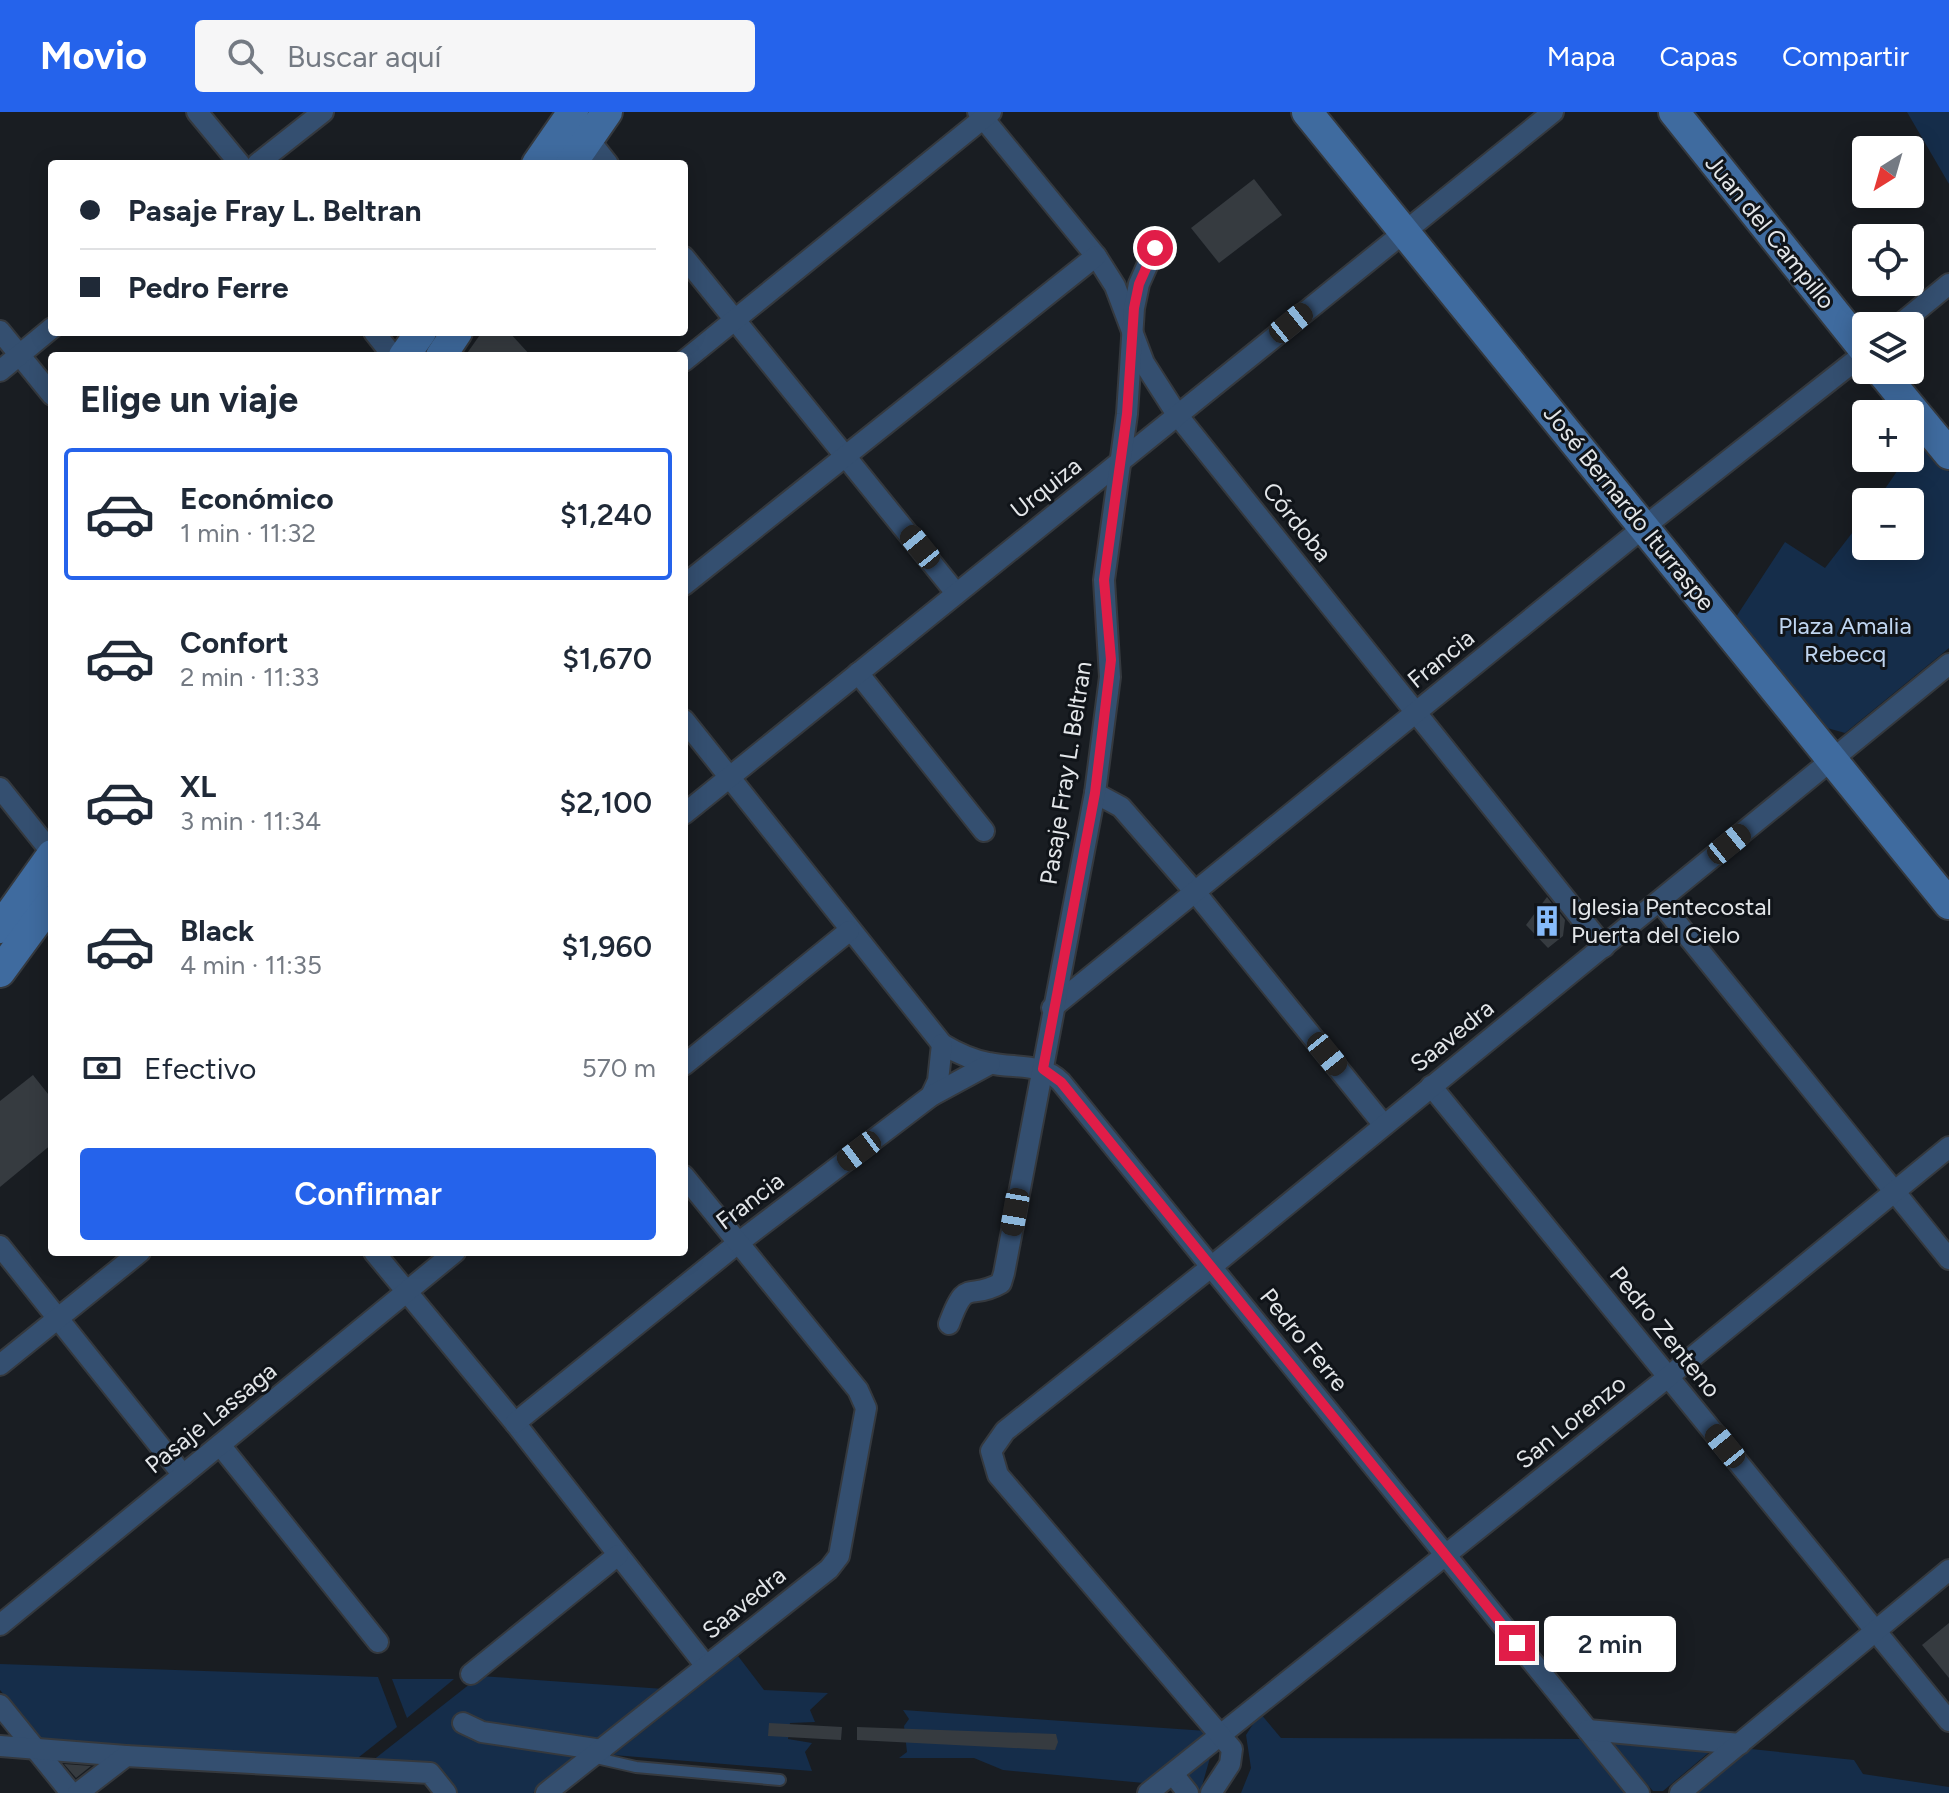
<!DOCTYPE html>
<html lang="es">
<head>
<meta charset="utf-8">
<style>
	:root { --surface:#fff; --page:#f6f6f7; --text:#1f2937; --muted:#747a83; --line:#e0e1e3; --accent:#2563eb }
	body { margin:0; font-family:Figtree,sans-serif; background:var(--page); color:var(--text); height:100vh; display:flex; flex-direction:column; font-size:30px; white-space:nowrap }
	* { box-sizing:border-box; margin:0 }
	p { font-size:26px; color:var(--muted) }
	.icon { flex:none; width:44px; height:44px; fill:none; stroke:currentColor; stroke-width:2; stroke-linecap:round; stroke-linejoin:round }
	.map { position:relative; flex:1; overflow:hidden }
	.details { position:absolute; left:48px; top:240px; width:640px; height:904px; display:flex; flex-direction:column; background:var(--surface); border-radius:8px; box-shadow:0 4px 20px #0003 }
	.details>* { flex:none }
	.banner { position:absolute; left:48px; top:48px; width:640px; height:176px; border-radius:8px; box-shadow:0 4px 20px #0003; display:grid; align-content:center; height:176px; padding:0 32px; background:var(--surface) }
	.needle { width:52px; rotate:217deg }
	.controls { position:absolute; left:1852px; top:24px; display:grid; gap:16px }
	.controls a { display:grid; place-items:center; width:72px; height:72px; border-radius:8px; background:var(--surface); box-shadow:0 4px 20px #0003; font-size:40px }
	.end { position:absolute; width:36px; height:36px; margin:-18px; border:10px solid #e11d48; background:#fff; box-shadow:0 0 0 4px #fff }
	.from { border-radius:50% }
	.bubble { position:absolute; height:56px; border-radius:8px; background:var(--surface); box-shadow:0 4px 20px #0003; font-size:26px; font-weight:600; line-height:56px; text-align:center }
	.car { position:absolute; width:24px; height:48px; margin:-24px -12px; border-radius:10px; box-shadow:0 0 6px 2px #0007; background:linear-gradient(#222 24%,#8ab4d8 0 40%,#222 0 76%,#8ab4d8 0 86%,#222 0) }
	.banner b { display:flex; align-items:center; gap:28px; height:76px; font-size:30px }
	.banner b+b { border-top:2px solid var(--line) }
	.banner i { width:20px; height:20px; background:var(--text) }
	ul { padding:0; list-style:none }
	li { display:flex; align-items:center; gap:24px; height:132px; margin:0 16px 12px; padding:0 16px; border:4px solid transparent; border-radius:8px }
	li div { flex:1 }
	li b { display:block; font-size:30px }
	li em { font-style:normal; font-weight:600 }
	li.current { border-color:var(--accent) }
	li>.icon { width:72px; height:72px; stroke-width:1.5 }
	h2 { padding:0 32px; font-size:36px; line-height:96px }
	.pay { display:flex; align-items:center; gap:20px; height:88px; padding:0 32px; font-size:30px }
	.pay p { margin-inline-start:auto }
	.button { display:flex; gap:16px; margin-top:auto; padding:16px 32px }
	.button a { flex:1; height:92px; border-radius:8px; background:var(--accent); color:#fff; font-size:32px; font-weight:600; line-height:92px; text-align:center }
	header { display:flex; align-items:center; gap:48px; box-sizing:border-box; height:112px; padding:0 40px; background:var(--accent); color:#fff }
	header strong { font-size:38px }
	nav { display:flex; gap:44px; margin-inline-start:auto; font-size:28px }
	.search { width:560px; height:72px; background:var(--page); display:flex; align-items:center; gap:20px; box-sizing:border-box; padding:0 28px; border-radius:8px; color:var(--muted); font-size:30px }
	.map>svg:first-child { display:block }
	.green { fill:#152d4a }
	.building { fill:#363b40 }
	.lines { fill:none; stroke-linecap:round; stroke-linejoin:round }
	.lane-casing { stroke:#35393e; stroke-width:14 }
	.street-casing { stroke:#35393e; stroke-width:24 }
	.secondary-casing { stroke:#35393e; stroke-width:34 }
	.lane { stroke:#344f70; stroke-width:10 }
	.street { stroke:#344f70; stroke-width:20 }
	.secondary { stroke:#3f6b9f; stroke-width:30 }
	.route { stroke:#e11d48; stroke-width:10 }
	.labels { text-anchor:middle; stroke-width:6; stroke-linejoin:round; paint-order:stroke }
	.street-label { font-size:24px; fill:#e3e6e9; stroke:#101419 }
	.park-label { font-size:24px; fill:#c0d6f1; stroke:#101419 }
	.poi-label { font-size:24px; fill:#e3e6e9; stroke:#101419; text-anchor:start }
</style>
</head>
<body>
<header>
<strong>Movio</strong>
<div class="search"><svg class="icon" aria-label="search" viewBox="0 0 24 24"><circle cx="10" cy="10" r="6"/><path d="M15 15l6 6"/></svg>Buscar aquí</div>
<nav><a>Mapa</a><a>Capas</a><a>Compartir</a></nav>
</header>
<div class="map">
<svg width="1949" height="1681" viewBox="0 0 1949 1681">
	<rect width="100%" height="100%" fill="#191d22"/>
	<g class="green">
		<polygon points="1907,0 1949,0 1949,72"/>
		<polygon points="1920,325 1949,360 1949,536 1845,621 1820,614 1734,508 1785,430 1825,456 1866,403 1866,434 1910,434 1910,390 1876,390 1906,346 1910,346"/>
		<polygon points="738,1544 764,1578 828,1581 810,1598 815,1610 790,1611 788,1627 812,1631 805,1640 812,1659 613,1643"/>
		<polygon points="0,1552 378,1565 397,1615 354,1649 40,1627 0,1578"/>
		<polygon points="480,1564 664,1577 533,1681 458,1681 435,1652 372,1649"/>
		<polygon points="392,1567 454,1567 407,1606"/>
		<polygon points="903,1598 1207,1619 1144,1671 1003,1658 974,1646 899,1646 907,1640 904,1614 909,1607"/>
		<polygon points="1260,1601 1281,1626 1585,1627 1628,1681 1241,1681 1251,1656 1246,1623"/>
		<polygon points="1609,1628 1713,1637 1663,1679 1653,1679"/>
		<polygon points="1213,1635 1200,1681 1194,1681 1180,1663"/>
		<polygon points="1751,1637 1854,1648 1863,1662 1949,1675 1949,1681 1693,1681"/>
	</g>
	<g class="building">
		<polygon points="1254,67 1282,103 1219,151 1191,116"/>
		<polygon points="482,220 509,220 531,244 465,244"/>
		<polygon points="1547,785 1565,808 1563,824 1548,836 1526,813"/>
		<polygon points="33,963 52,987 52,1032 0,1075 0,989"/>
		<polygon points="1949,1511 1949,1566 1922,1533"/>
		<polygon points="769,1611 842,1615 841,1628 768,1624"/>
		<polygon points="857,1615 1056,1622 1058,1630 1055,1638 857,1628"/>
		<polygon points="64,1652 91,1654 76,1666"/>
	</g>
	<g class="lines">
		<defs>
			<polyline id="lane" points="592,1645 636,1655 780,1668"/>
			<g id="street">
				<polyline points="197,0 240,52"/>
				<polyline points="978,0 1096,144 1115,174 1144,251 1178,304 1604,835"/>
				<polyline points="582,19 608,52"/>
				<polyline points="257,52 323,0"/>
				<polyline points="684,145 956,481"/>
				<polyline points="1898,214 1949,172"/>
				<polyline points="0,219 52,283"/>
				<polyline points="374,220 393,244"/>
				<polyline points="684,249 991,0"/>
				<polyline points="0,259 52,216"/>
				<polyline points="684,473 1096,144"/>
				<polyline points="858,561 984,719"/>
				<path d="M684,608L942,932C957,941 971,948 989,951C1014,957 1041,950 1061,970L1639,1681"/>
				<polyline points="0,676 52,741"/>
				<polyline points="1095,681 1121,695 1195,780 1383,1012"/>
				<polyline points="684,702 1553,0"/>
				<polyline points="1660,790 1949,1147"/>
				<polyline points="1052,896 1644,415 1866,240"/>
				<polyline points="684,953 849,819"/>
				<polyline points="1431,974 1949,1609"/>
				<polyline points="931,984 938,969 942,932"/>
				<polyline points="0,1134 183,1363"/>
				<polyline points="374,1140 515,1311 706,1554"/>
				<path d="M949,1212C967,1163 968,1190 1001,1171L1004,1161L1095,681L1110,565L1104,468L1127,302L1134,196L1139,172L1155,136"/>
				<polyline points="0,1253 140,1140"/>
				<polyline points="515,1311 738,1131 931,984 990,952"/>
				<polyline points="220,1333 378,1530"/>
				<polyline points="0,1513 455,1140"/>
				<polyline points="471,1562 618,1443"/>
				<polyline points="0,1593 71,1681"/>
				<polyline points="463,1611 482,1620 602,1638"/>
				<polyline points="1588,1618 1740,1632"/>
				<polyline points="0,1634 126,1644"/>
				<polyline points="1173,1662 1188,1681"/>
				<polyline points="78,1681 126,1644 430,1661 446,1681"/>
				<polyline points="546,1681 829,1457 839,1444 866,1296 858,1278 684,1064"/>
				<polyline points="1148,1681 1668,1265 1949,1035"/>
				<polyline points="1211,1681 1230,1652 1232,1637 998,1363 991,1339 1005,1319 1211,1155 1949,552"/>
				<polyline points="1680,1681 1949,1458"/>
			</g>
			<g id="secondary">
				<polyline points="1307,0 1949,792"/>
				<polyline points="1674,0 1866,240"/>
				<polyline points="537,52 573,0"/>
				<polyline points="571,52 607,0"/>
				<polyline points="404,244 421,220"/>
				<polyline points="441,244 457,220"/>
				<polyline points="1880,258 1949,342"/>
				<polyline points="0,816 52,743"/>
				<polyline points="0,860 52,789"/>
			</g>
		</defs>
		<use href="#lane" class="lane-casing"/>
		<use href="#street" class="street-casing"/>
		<use href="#secondary" class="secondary-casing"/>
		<use href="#lane" class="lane"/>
		<use href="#street" class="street"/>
		<use href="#secondary" class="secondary"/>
	</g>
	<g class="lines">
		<polyline class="route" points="1155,136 1139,172 1134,196 1127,302 1104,468 1111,548 1095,681 1043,957 1061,970 1517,1531"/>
	</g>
	<defs>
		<symbol id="building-bare" viewBox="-9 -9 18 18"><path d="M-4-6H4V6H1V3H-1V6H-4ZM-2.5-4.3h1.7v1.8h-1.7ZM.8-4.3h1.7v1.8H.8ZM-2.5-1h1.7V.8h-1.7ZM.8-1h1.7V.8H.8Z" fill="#86bbfb" stroke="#101419" stroke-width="2.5" paint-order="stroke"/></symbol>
	</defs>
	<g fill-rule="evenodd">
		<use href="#building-bare" x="1525" y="787" width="44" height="44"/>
	</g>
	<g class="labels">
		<g class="street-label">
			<text transform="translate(1770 120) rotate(51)" y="8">Juan del Campillo</text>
			<text transform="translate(1046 376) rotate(-38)" y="8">Urquiza</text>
			<text transform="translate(1629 396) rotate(51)" y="8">José Bernardo Iturraspe</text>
			<text transform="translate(1297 410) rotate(51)" y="8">Córdoba</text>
			<text transform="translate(1441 547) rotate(-39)" y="8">Francia</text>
			<text transform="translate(1066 661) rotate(-81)" y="8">Pasaje Fray L. Beltran</text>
			<text transform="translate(1452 924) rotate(-39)" y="8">Saavedra</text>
			<text transform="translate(750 1089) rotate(-37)" y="8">Francia</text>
			<text transform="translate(1665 1220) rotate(51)" y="8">Pedro Zenteno</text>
			<text transform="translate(1304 1228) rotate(51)" y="8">Pedro Ferre</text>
			<text transform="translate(211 1306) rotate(-39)" y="8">Pasaje Lassaga</text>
			<text transform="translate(1571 1310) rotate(-39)" y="8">San Lorenzo</text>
			<text transform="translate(744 1491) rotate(-39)" y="8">Saavedra</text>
		</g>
		<g class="park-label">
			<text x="1845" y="522">Plaza Amalia<tspan x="1845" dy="28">Rebecq</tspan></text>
		</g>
		<g class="poi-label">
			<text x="1571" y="803">Iglesia Pentecostal<tspan x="1571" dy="28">Puerta del Cielo</tspan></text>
		</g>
	</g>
</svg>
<div class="controls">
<a><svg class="needle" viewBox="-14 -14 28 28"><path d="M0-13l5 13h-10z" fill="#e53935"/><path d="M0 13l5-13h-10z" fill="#747a83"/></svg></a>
<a><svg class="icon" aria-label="locate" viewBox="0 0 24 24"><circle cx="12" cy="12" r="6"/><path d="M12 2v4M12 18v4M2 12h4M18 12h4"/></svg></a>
<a><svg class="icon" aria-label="layers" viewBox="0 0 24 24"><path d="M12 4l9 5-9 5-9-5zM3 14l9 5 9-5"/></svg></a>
<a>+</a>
<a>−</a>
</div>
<i class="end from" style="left:1155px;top:136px"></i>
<i class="end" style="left:1517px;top:1531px"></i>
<div class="bubble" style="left:1544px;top:1504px;width:132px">2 min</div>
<i class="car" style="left:1291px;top:211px;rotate:51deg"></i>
<i class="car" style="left:920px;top:435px;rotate:321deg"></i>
<i class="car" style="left:1729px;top:732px;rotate:51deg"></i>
<i class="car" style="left:1327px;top:942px;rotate:141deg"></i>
<i class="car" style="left:859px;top:1039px;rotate:233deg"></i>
<i class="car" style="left:1015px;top:1100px;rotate:190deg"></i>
<i class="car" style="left:1725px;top:1334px;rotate:321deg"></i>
<div class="banner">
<b><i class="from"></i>Pasaje Fray L. Beltran</b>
<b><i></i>Pedro Ferre</b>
</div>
<section class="details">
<h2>Elige un viaje</h2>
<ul>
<li class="current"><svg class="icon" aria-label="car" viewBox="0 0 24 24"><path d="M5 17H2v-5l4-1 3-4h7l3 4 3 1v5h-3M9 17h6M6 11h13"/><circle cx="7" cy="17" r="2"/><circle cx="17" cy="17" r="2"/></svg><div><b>Económico</b><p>1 min · 11:32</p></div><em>$1,240</em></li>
<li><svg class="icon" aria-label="car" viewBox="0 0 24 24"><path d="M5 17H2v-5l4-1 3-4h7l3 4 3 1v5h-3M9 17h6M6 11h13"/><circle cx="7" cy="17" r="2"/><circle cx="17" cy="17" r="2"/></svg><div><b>Confort</b><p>2 min · 11:33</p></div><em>$1,670</em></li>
<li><svg class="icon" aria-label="car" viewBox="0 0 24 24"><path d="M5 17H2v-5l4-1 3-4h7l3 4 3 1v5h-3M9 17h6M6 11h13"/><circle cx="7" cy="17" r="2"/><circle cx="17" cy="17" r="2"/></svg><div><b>XL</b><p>3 min · 11:34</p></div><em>$2,100</em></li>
<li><svg class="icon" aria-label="car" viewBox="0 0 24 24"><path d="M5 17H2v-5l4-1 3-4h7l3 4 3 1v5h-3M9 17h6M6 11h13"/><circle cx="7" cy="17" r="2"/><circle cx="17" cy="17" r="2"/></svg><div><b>Black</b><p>4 min · 11:35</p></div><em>$1,960</em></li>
</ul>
<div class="pay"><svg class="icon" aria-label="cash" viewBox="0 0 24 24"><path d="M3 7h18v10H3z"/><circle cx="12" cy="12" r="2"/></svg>Efectivo<p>570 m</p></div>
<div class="button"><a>Confirmar</a></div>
</section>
</div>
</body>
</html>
